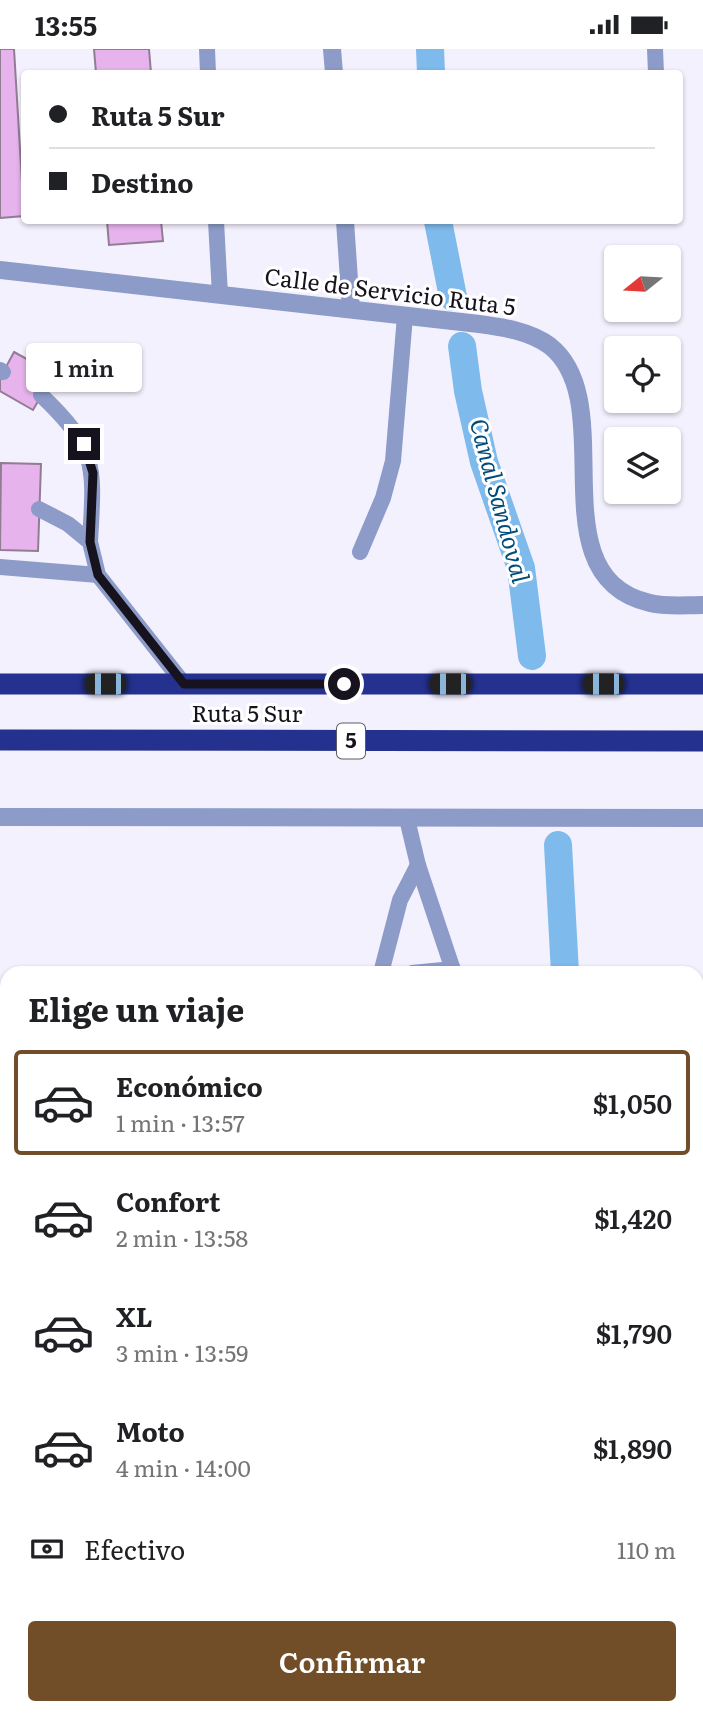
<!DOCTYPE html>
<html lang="es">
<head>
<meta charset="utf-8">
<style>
	:root { --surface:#fff; --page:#f6f6f6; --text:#202124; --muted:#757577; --line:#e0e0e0; --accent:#714e27 }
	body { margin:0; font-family:Literata,serif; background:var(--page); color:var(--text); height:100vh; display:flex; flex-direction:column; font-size:26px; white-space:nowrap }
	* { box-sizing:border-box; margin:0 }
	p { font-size:23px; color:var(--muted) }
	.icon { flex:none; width:38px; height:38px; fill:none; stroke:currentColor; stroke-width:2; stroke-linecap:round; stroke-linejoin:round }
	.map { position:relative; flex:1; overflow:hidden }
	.panel { position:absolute; left:0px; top:917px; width:704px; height:749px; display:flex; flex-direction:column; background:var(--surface); border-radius:21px 21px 0 0; box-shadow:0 2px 5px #0004 }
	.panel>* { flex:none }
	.top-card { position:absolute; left:21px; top:21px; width:662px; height:154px; border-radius:7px; box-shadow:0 2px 5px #0004; display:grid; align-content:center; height:154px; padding:0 28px; background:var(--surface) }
	.needle { width:46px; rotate:252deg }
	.fabs { position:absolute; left:604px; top:196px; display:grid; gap:14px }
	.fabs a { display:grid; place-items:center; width:77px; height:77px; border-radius:7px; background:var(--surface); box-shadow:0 2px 5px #0004; font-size:35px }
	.end { position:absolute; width:32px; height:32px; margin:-16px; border:9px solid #16131e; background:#fff; box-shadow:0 0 0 4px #fff }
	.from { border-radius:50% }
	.bubble { position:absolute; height:49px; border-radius:7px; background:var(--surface); box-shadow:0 2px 5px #0004; font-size:23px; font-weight:600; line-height:49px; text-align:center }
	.car { position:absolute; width:21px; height:42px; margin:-21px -10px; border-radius:9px; box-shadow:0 0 5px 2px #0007; background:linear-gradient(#222 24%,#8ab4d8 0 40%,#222 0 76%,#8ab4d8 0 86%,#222 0) }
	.top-card b { display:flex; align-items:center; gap:24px; height:66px; font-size:26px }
	.top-card b+b { border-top:2px solid var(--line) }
	.top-card i { width:18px; height:18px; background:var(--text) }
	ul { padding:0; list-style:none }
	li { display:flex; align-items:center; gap:21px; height:105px; margin:0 14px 10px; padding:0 14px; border:4px solid transparent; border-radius:7px }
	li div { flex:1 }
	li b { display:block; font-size:26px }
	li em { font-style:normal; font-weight:600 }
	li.selected { border-color:var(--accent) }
	li>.icon { width:63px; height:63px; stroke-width:1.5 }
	h2 { padding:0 28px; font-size:32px; line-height:84px }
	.pay { display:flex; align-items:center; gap:18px; height:77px; padding:0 28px; font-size:26px }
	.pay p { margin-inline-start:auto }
	.cta { display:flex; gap:14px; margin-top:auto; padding:14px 28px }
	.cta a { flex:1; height:80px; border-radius:7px; background:var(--accent); color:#fff; font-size:28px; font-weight:600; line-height:80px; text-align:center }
	.status { display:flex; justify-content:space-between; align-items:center; height:49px; padding:0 35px; background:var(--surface); direction:ltr }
	.status svg { height:19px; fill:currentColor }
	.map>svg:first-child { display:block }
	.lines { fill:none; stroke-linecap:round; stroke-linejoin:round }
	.stream { stroke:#7ebaec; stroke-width:8 }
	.canal { stroke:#7ebaec; stroke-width:28 }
	.building { fill:#e6b3ec; stroke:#917c94; stroke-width:2 }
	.service { stroke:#8d9bc9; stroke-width:16 }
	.tertiary { stroke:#8d9bc9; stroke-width:18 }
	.motorway { stroke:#24318f; stroke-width:21 }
	.route { stroke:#16131e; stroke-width:9 }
	.labels { text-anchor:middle; stroke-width:6; stroke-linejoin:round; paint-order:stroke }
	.shield { fill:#fff; stroke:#5c5a62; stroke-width:2 }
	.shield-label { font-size:21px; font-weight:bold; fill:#16131e }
	.street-label { font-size:23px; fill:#16131e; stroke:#fff }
	.water-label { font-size:24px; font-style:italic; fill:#014c7a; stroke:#fff }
</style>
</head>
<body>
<div class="status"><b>13:55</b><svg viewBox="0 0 49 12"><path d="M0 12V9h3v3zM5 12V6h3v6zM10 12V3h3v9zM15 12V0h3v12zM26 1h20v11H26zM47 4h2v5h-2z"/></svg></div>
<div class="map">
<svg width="703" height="1666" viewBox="0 0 703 1666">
	<rect width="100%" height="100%" fill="#f4f1fe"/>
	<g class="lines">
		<polyline class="stream" points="573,1659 573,1666"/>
		<g class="canal">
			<polyline points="430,0 431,24"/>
			<polyline points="438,172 453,248"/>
			<polyline points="462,297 468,342 484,413 521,519 532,607"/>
			<polyline points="558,796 565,924"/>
			<polyline points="624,1666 624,1659"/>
		</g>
	</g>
	<g class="building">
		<polygon points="0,0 14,0 24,167 0,169"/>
		<polygon points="94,0 149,0 151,24 96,24"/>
		<polygon points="107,172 161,172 163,192 109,196"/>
		<polygon points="14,303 54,325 33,361 0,342 0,329"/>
		<polygon points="1,414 41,415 38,502 0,501"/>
	</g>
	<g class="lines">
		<g class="service">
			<polyline points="207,0 208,24"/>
			<polyline points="655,0 656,24"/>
			<polyline points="216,172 220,246"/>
			<polyline points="0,321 3,323"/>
			<path d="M41,346C99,401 94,419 90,493"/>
			<polyline points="39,460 68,475 90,493 98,526 184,635"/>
			<polyline points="360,503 383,449 393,412 405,267"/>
			<polyline points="0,518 98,526"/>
			<polyline points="407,770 418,816 454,924"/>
			<polyline points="381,924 400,851 418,816"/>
			<polyline points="412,924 453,920"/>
		</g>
		<g class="tertiary">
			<polyline points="332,0 334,24"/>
			<polyline points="345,172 351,260"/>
			<path d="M0,221L479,275C502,278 530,282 550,297C623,355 534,527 650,554C667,558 685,556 703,556"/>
			<polyline points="0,768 703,769"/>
		</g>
		<g class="motorway">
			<polyline points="0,635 703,635"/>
			<polyline points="0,691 703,692"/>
		</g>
	</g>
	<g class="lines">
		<polyline class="route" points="84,395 93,424 90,493 98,526 184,635 344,635"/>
	</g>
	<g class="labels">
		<rect class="shield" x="337" y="674.5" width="28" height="35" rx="5"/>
		<g class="shield-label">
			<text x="351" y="699">5</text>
		</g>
		<g class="street-label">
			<text transform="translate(390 243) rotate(7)" y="8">Calle de Servicio Ruta 5</text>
			<text x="247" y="673">Ruta 5 Sur</text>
		</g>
		<g class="water-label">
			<text transform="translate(499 452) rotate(75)" y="8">Canal Sandoval</text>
		</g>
	</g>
</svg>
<div class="fabs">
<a><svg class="needle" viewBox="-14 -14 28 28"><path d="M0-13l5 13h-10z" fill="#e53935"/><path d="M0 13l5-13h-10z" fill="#757577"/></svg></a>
<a><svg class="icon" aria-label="locate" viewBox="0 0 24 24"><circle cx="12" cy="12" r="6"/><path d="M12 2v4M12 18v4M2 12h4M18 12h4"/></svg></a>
<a><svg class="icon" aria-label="layers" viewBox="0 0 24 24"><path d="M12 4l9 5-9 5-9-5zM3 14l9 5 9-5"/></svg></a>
</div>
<i class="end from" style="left:344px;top:635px"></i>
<i class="end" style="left:84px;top:395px"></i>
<div class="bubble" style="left:26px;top:294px;width:116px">1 min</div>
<i class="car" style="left:105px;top:635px;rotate:270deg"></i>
<i class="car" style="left:450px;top:635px;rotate:270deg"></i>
<i class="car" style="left:603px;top:635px;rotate:270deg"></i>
<div class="top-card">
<b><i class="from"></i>Ruta 5 Sur</b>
<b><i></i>Destino</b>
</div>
<section class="panel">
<h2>Elige un viaje</h2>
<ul>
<li class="selected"><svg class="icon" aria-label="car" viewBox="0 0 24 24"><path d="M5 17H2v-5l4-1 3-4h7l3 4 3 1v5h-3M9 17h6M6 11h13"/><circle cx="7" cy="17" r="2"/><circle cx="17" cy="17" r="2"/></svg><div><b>Económico</b><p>1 min · 13:57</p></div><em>$1,050</em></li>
<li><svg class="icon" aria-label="car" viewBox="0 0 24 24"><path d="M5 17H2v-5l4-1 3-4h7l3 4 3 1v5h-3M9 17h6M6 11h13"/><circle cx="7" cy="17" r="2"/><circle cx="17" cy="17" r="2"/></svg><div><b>Confort</b><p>2 min · 13:58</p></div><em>$1,420</em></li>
<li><svg class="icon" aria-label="car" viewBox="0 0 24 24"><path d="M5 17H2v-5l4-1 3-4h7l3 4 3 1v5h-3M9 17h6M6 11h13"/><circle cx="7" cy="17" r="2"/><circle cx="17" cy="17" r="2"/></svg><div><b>XL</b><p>3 min · 13:59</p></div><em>$1,790</em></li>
<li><svg class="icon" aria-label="car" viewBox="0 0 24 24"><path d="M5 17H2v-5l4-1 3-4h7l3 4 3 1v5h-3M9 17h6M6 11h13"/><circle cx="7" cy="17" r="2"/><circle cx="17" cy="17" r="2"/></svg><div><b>Moto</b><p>4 min · 14:00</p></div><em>$1,890</em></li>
</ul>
<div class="pay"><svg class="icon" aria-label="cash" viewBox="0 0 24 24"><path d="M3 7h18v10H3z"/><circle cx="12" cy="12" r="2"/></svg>Efectivo<p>110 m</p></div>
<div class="cta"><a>Confirmar</a></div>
</section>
</div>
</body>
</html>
